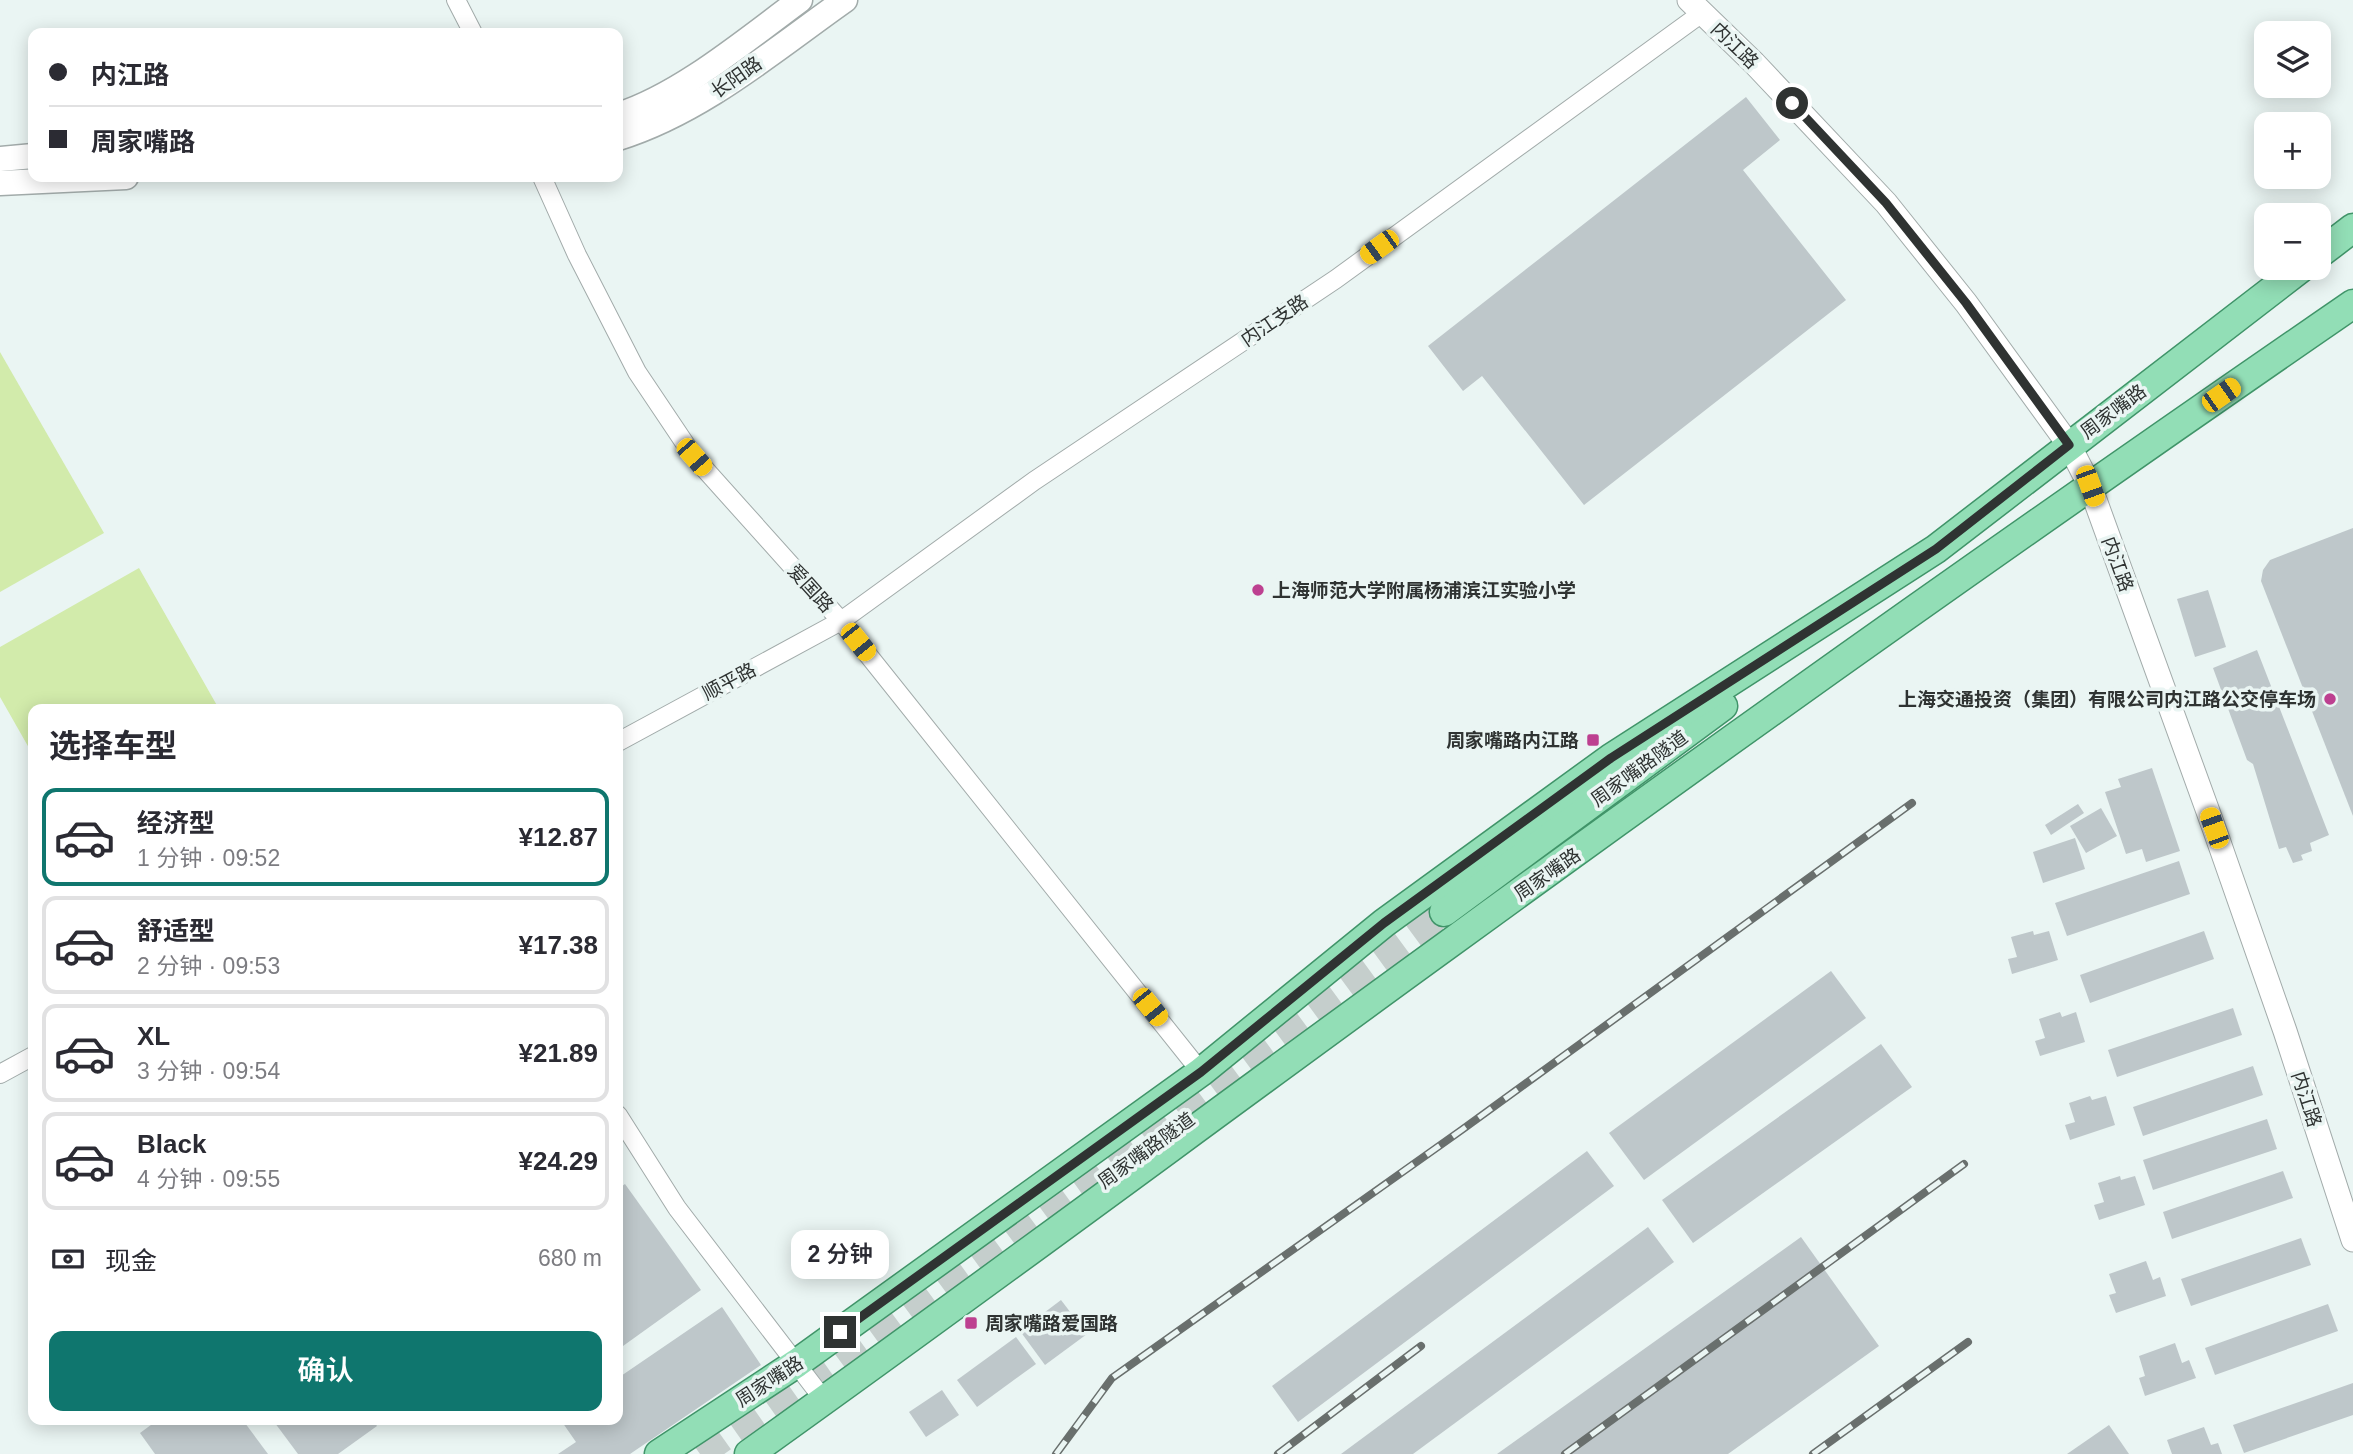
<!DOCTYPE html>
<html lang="zh">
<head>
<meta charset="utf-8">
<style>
	:root { --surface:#fff; --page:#f7f7f7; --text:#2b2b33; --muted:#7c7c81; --line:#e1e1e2; --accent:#0f766e }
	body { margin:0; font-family:Helvetica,"Noto Sans SC",sans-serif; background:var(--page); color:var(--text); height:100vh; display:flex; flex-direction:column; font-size:26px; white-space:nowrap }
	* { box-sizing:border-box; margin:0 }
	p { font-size:23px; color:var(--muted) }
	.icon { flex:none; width:38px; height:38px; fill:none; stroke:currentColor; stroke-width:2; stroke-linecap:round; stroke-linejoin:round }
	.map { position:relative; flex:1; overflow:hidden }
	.sheet { position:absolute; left:28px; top:704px; width:595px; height:721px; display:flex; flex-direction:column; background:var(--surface); border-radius:14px; box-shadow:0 4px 18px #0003 }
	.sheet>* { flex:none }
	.banner { position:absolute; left:28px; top:28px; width:595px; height:154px; border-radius:14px; box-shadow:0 4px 18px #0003; display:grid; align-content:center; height:154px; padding:0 21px; background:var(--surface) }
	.controls { position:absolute; left:2254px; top:21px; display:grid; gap:14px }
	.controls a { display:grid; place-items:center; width:77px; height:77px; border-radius:14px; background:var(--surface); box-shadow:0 4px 18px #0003; font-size:35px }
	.end { position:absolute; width:32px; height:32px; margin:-16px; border:9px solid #2f3332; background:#fff; box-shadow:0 0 0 4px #fff }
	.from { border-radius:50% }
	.bubble { position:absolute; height:49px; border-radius:14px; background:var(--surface); box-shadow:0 4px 18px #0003; font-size:23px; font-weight:600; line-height:49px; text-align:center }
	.car { position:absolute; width:21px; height:42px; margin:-21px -10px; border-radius:9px; box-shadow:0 0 5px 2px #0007; background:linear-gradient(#f5c518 24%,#345 0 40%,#f5c518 0 76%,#345 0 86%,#f5c518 0) }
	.banner b { display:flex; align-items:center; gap:24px; height:66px; font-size:26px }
	.banner b+b { border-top:2px solid var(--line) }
	.banner i { width:18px; height:18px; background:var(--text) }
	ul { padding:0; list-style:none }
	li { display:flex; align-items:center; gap:21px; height:98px; margin:0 14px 10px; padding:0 7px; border:4px solid var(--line); border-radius:14px }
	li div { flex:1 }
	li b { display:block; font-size:26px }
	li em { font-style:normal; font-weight:600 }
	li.active { border-color:var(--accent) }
	li>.icon { width:63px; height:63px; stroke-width:1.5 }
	h2 { padding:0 21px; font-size:32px; line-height:84px }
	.pay { display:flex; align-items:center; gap:18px; height:77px; padding:0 21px; font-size:26px }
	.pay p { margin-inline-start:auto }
	.primary-button { display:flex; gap:14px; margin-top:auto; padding:14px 21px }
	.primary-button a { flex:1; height:80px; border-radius:14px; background:var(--accent); color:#fff; font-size:28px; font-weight:600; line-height:80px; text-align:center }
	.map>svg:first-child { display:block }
	.green { fill:#d2ebab }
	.building { fill:#bec7ca }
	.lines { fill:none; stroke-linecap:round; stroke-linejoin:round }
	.primary-tunnel { stroke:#c5cecc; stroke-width:28; stroke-dasharray:28 14; stroke-linecap:butt }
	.minor-casing { stroke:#a2abaa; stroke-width:20 }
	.tertiary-casing { stroke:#a2abaa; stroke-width:25 }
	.secondary-casing { stroke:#a2abaa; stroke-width:27 }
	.primary-casing { stroke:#409469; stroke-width:31 }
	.minor { stroke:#fff; stroke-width:18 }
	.tertiary { stroke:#fff; stroke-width:23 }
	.secondary { stroke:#fff; stroke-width:24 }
	.primary { stroke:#92deb6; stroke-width:28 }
	.rail-casing { stroke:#696f6d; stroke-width:8 }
	.rail { stroke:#eaf5f3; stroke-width:5; stroke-dasharray:16; stroke-linecap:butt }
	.route { stroke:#2f3332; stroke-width:9 }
	.poi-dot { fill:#bd4090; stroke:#eaf5f3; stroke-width:2.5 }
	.labels { text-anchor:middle; stroke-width:7; stroke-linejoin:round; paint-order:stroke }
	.street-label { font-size:19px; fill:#2f3332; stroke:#eaf5f3 }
	.poi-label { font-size:19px; font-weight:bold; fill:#2f3332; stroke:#eaf5f3; text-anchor:start }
</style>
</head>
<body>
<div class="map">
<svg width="2353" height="1454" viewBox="0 0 2353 1454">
	<rect width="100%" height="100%" fill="#eaf5f3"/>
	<g class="green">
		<polygon points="0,352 104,533 0,592"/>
		<polygon points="139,568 219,709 33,709 33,755 0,697 0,647"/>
	</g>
	<g class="building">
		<polygon points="1746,97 1780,140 1743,170 1846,300 1584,505 1482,376 1463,391 1428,346"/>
		<polygon points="2353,528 2353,816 2261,581 2263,570 2270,560"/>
		<polygon points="2208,590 2226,647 2195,657 2177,599"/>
		<polygon points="2257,650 2329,835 2310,843 2312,851 2301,855 2303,860 2293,863 2286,847 2279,849 2253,764 2247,760 2213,668"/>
		<polygon points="2152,768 2180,851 2146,862 2142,849 2126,854 2105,792 2121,787 2118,779"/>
		<polygon points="2078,804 2084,813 2051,835 2045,825"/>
		<polygon points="2101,808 2117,836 2086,853 2070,826"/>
		<polygon points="2075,838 2085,869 2043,883 2033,852"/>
		<polygon points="2179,861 2190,894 2067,936 2055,903"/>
		<polygon points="2033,931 2034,935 2049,931 2058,960 2012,974 2008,959 2017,957 2011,937"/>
		<polygon points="2204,931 2214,959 2090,1003 2080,975"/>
		<polygon points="1831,971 1866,1018 1644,1180 1609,1133"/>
		<polygon points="2233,1008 2242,1035 2117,1077 2108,1050"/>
		<polygon points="2060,1012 2062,1017 2076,1012 2085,1042 2040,1056 2035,1041 2045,1038 2039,1019"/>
		<polygon points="1881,1044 1912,1087 1693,1243 1662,1200"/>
		<polygon points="2253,1066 2263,1095 2143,1136 2133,1107"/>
		<polygon points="2090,1096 2092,1100 2106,1096 2115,1125 2070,1140 2065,1125 2075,1122 2069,1103"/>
		<polygon points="2267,1119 2277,1149 2153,1190 2143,1160"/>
		<polygon points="1587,1151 1614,1186 1298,1422 1272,1386"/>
		<polygon points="2283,1171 2293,1198 2172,1239 2163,1212"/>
		<polygon points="2120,1176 2121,1180 2135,1176 2145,1205 2099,1220 2094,1205 2104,1202 2098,1183"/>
		<polygon points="625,1184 701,1290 623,1346 618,1339 618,1189"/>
		<polygon points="1648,1227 1674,1262 1413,1454 1341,1454"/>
		<polygon points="1801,1237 1879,1346 1728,1454 1497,1454"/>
		<polygon points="2301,1238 2311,1265 2191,1306 2181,1279"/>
		<polygon points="2146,1261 2153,1280 2160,1277 2166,1296 2116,1313 2109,1295 2116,1293 2109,1274"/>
		<polygon points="1061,1300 1087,1334 1045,1365 1020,1331"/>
		<polygon points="2328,1304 2338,1331 2215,1375 2205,1348"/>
		<polygon points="722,1307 761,1365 630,1454 558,1454 576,1442 560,1419 618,1419 618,1378"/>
		<polygon points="1016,1337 1036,1364 977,1407 957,1380"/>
		<polygon points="2175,1343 2182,1363 2189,1360 2196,1378 2145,1396 2139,1378 2145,1376 2139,1356"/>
		<polygon points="2353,1383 2353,1415 2244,1453 2233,1425"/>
		<polygon points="942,1390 959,1415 926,1437 909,1412"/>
		<polygon points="159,1419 242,1419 268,1454 155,1454 140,1433"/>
		<polygon points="272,1419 372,1419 377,1426 338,1454 298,1454"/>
		<polygon points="2109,1425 2129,1454 2067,1454"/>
		<polygon points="2204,1427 2211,1445 2218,1443 2222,1454 2172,1454 2167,1440"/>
	</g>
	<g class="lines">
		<polyline class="primary-tunnel" points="700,1454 837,1357 1444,912"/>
		<defs>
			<g id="minor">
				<polyline points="456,0 473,33"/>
				<polyline points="542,177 577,255 637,372 694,457 841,621 1201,1072"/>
				<polyline points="618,742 841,621 1034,481 1336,279 1702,13"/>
				<polyline points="0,1074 33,1056"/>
				<polyline points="618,1115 677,1208 824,1400"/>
			</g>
			<polyline id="tertiary" points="1689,0 1754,63 1886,203 1966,303 2069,445 2090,486 2214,828 2285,1031 2353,1240"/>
			<g id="secondary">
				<path d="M618,115C681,95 747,39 800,0"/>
				<path d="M618,138C702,112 774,50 845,0"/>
				<polyline points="0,159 33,156"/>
				<polyline points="0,183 126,177"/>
			</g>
			<g id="primary">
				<polyline points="2319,254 2353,228"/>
				<polyline points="1444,912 1723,706"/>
				<polyline points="659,1454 797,1363 1201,1072 1384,923 1611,758 1936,549 2301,268"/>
				<path d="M749,1454C983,1287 1213,1115 1446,946C1745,728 2048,514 2353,304"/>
			</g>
		</defs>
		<use href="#minor" class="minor-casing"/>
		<use href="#tertiary" class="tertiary-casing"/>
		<use href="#secondary" class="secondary-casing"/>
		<use href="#primary" class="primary-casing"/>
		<use href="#minor" class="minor"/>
		<use href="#tertiary" class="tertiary"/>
		<use href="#secondary" class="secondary"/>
		<use href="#primary" class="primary"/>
		<defs>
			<g id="rail">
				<polyline points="1056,1454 1112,1378 1463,1129 1912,803"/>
				<polyline points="1278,1454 1421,1346"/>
				<polyline points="1565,1454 1964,1164"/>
				<polyline points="1813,1454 1968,1342"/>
			</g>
		</defs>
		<use href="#rail" class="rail-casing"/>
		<use href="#rail" class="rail"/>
	</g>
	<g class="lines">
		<polyline class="route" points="840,1332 1201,1072 1384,923 1611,758 1936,549 2069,445 1966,303 1886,203 1792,103"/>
	</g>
	<g class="poi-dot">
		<circle cx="1258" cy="590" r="7"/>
		<circle cx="2330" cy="699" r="7"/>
		<rect x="1586" y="733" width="14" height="14" rx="3.5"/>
		<rect x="964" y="1316" width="14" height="14" rx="3.5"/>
	</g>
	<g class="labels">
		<g class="street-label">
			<text transform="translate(1735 45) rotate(44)" y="7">内江路</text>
			<text transform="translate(736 77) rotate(-35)" y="7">长阳路</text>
			<text transform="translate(1274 320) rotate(-34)" y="7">内江支路</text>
			<text transform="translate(2113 411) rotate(-37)" y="7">周家嘴路</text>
			<text transform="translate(2118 564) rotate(70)" y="7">内江路</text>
			<text transform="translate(811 588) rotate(48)" y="7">爱国路</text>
			<text transform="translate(729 681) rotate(-28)" y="7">顺平路</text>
			<text transform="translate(1639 768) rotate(-36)" y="7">周家嘴路隧道</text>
			<text transform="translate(1547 874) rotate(-35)" y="7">周家嘴路</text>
			<text transform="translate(2307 1099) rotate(72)" y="7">内江路</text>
			<text transform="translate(1146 1150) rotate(-36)" y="7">周家嘴路隧道</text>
			<text transform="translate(769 1381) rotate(-33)" y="7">周家嘴路</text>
		</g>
		<g class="poi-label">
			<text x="1272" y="597">上海师范大学附属杨浦滨江实验小学</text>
			<text x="2316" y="706" text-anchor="end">上海交通投资（集团）有限公司内江路公交停车场</text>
			<text x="1579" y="747" text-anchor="end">周家嘴路内江路</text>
			<text x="985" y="1330">周家嘴路爱国路</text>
		</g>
	</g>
</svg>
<div class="controls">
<a><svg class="icon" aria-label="layers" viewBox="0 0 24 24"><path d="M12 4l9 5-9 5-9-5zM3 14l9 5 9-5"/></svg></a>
<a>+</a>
<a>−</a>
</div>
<i class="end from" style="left:1792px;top:103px"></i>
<i class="end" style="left:840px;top:1332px"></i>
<div class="bubble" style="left:791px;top:1230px;width:98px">2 分钟</div>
<i class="car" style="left:1379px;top:247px;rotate:234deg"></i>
<i class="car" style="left:2221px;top:395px;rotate:55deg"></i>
<i class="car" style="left:694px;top:457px;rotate:139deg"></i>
<i class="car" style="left:2090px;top:486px;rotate:160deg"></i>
<i class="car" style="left:858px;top:642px;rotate:141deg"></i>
<i class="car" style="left:2214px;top:828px;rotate:340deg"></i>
<i class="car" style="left:1150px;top:1007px;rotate:141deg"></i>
<div class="banner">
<b><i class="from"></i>内江路</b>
<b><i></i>周家嘴路</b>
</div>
<section class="sheet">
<h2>选择车型</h2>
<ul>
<li class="active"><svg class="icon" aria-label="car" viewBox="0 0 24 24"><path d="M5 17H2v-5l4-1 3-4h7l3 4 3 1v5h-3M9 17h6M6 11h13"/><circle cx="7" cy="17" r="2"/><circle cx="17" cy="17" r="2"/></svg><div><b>经济型</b><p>1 分钟 · 09:52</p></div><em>¥12.87</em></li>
<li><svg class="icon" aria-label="car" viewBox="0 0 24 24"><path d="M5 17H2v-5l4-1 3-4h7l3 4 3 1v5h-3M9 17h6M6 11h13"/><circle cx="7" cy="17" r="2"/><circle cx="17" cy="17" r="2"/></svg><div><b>舒适型</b><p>2 分钟 · 09:53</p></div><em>¥17.38</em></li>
<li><svg class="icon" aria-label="car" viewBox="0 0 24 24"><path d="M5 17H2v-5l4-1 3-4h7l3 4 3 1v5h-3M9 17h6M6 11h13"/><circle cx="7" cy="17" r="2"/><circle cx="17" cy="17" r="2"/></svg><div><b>XL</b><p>3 分钟 · 09:54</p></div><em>¥21.89</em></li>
<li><svg class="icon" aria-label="car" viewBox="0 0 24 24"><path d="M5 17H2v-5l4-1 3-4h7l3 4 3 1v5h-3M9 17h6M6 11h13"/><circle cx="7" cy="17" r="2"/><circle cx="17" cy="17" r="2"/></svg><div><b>Black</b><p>4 分钟 · 09:55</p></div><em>¥24.29</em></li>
</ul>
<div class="pay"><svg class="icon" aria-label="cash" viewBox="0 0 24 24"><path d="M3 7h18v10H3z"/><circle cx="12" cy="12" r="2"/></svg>现金<p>680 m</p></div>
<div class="primary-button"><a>确认</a></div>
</section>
</div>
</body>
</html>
